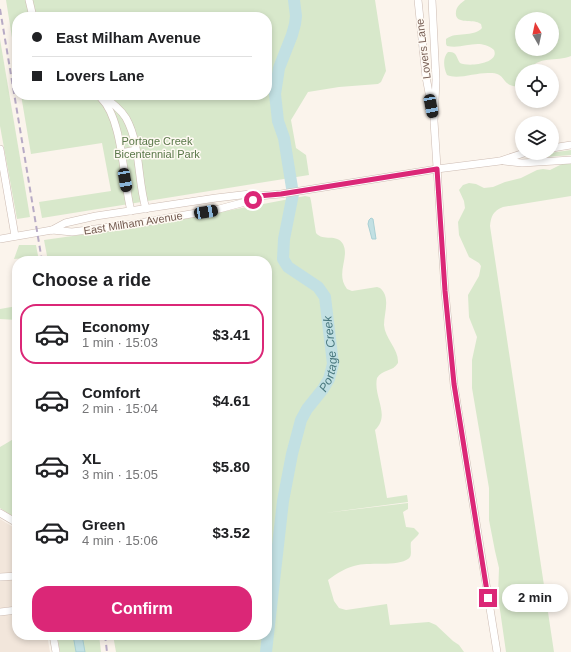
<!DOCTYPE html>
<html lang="en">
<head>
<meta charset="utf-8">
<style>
	:root { --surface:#fff; --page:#f2f2f2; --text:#202124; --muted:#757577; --line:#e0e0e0; --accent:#db2777 }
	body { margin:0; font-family:Arial,sans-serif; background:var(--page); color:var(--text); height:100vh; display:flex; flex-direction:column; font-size:15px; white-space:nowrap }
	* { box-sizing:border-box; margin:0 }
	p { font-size:13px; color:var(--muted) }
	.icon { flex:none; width:22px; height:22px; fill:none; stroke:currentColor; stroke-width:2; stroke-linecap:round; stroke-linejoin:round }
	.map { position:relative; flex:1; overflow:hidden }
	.sheet { position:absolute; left:12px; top:256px; width:260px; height:384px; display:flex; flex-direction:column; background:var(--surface); border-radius:16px; box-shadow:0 2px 6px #0003 }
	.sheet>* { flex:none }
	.banner { position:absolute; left:12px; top:12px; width:260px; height:88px; border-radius:16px; box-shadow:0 2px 6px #0003; display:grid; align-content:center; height:88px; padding:0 20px; background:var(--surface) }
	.needle { width:26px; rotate:351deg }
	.fabs { position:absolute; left:515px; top:12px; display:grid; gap:8px }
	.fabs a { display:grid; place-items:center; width:44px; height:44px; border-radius:50%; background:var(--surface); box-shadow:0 2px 6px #0003; font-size:20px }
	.end { position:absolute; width:18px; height:18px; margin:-9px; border:5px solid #db2777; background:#fff; box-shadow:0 0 0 2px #fff }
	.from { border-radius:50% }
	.bubble { position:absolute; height:28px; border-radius:14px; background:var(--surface); box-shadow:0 2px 6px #0003; font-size:13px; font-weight:800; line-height:28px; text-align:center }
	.car { position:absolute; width:12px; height:24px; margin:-12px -6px; border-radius:5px; box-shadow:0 0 3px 1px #0007; background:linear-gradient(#222 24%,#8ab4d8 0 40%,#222 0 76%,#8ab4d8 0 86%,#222 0) }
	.banner b { display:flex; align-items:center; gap:14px; height:38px; font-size:15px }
	.banner b+b { border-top:1px solid var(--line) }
	.banner i { width:10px; height:10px; background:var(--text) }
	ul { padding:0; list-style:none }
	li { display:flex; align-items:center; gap:12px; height:60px; margin:0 8px 6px; padding:0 12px; border:2px solid transparent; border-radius:16px }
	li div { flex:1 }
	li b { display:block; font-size:15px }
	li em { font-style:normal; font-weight:800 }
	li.active { border-color:var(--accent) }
	li>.icon { width:36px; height:36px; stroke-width:1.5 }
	h2 { padding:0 20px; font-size:18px; line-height:48px }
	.cta { display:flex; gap:8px; margin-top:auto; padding:8px 20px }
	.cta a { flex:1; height:46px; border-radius:16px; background:var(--accent); color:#fff; font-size:16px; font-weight:800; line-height:46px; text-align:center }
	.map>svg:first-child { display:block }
	.residential { fill:#f2e6db }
	.green { fill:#d8e8cb; fill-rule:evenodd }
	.water { fill:#c2e0e3; stroke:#a9d0d4 }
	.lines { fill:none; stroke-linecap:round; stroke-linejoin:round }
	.river { stroke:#c2e0e3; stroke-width:12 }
	.minor-casing { stroke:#cdbcb3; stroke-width:8 }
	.minor { stroke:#fff; stroke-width:7 }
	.rail { stroke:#b7aac5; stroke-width:2; stroke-dasharray:6 4; stroke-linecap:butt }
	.route { stroke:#db2777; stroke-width:5 }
	.labels { text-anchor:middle; stroke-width:3; stroke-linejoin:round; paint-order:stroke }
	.street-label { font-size:11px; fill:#745b51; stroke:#fef9f2 }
	.park-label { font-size:11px; fill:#5a784a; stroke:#fef9f2 }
	.water-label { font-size:12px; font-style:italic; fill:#49787e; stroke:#fef9f2 }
</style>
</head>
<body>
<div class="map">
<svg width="571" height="652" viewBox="0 0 571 652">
	<rect width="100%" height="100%" fill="#fbf4ec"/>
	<polygon class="residential" points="0,519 13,527 17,532 17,635 47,635 50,652 0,652"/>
	<g class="green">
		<polygon points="6,0 375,0 386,71 381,82 378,84 339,87 308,92 291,120 296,148 306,155 309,175 42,218 39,202 111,191 102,143 31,154 21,95 267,95 267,17 17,17 17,69"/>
		<path d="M465,0H571V56C557,62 537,55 529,71H522V89C518,86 514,87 510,85C502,81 504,73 490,73C477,72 458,80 447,75C444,69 442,58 448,52C457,51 456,57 460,63C468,67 500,64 494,50C478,37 464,50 447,46L446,44V39C456,31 473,38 482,28C481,25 482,24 479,23C473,19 454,25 456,12C456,7 461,3 465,0ZM522,19H552V49H522Z"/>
		<polygon points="0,39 30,217 17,219 0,126"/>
		<polygon points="571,150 571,155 535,158 535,155"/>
		<path d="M571,163V196L503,207C493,211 491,216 490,226L554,652H506L498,596L499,568L495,551L489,520V488L472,388V360L477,337L469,317L468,295L479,276L481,266L479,263L469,257L459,235L458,222L465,208L464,201L459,190L463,185L469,183L476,184L484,188L493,187L505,182L521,178L537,170L543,169L550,170L562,164Z"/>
		<path d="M305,196L310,197L311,201L316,233C323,242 337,233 343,244C350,258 335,273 347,289L352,291L377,287L380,288C391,297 384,313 384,325C385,339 399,349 398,363C393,372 382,369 377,378C373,397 391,415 375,430L387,498L407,495L408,502L325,513L408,503V509L403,512L406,527L414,528L419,533L418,535L411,542C410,547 412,553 410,557C403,567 370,562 358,565C347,567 337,573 328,580L334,601L339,608L346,610L387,604L390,625L429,622L436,625L453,641L459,645L464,652H116L113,635H267V261H48L44,240L158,224Z"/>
		<polygon points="19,245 36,245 39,261 25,261 25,258 14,259"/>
		<polygon points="17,306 17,320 0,319 0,309"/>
		<polygon points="17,437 17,519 0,508 0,447"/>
		<polygon points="57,635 99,635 101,652 60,652"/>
	</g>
	<g class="water">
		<polygon points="371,218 373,219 376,239 372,239 368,224 369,220"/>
		<polygon points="73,635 82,635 85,652 76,652"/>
	</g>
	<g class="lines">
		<path class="river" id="s1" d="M266,652L283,501L292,454L301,420L307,409L323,389L329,379L333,364L325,297L318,287L288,267L283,259L284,239L293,194L284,138L278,121L275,94L279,68L292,35L295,24L296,16L294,0"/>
		<defs>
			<g id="minor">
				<polyline points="29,0 33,17"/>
				<polyline points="418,0 426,77 432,109"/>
				<polyline points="432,0 436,80 434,121 445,291 454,385 497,652"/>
				<path d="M101,95C110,101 120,108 126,118C141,145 137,179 146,209"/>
				<path d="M101,98C123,119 123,181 131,211"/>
				<polyline points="552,148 571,145"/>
				<polyline points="0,149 15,236"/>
				<polyline points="121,153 136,150"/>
				<polyline points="504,161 522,163 571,160"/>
				<polyline points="52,230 65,223 96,216 216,198 250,194 258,196 281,194 437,169 500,161 524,153"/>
				<polyline points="0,239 52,230 72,232 134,224 219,209 253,200 258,196"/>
				<polyline points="0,513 17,523"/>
				<polyline points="0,577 17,576"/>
				<polyline points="0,612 17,610"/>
				<polyline points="53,635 56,652"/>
			</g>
		</defs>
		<use href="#minor" class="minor-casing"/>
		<use href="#minor" class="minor"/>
		<g class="rail">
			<polyline points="0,9 42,261"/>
			<polyline points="105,635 107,652"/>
		</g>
	</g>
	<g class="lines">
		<polyline class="route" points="253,200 258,196 281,194 437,169 445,291 454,384 488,598"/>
	</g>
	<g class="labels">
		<g class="street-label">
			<text transform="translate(423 49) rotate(-97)" y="4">Lovers Lane</text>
			<text transform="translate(133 223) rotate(-9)" y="4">East Milham Avenue</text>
		</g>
		<g class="park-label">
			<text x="157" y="145">Portage Creek<tspan x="157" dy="13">Bicentennial Park</tspan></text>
		</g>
		<g class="water-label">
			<text dy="4" stroke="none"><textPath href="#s1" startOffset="310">Portage Creek</textPath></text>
		</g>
	</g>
</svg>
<div class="fabs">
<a><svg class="needle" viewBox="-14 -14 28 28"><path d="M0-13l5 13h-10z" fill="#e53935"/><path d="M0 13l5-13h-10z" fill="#757577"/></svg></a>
<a><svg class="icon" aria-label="locate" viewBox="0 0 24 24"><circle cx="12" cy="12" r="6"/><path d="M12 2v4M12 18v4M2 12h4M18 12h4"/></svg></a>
<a><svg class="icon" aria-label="layers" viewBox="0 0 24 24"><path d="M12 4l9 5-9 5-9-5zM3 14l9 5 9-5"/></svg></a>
</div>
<i class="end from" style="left:253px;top:200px"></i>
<i class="end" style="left:488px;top:598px"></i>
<div class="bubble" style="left:502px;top:584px;width:66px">2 min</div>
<i class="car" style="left:431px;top:106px;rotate:169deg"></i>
<i class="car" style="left:125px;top:180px;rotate:170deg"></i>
<i class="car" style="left:206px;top:212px;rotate:80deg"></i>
<div class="banner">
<b><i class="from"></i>East Milham Avenue</b>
<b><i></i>Lovers Lane</b>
</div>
<section class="sheet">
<h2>Choose a ride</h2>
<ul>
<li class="active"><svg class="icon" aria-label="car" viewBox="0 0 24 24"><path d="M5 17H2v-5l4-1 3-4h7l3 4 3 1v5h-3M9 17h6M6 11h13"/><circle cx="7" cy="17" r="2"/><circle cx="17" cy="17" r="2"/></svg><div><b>Economy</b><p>1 min · 15:03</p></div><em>$3.41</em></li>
<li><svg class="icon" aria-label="car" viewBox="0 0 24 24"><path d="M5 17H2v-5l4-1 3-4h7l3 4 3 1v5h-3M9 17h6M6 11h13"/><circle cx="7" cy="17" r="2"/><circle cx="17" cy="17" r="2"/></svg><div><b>Comfort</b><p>2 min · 15:04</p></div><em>$4.61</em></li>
<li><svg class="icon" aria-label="car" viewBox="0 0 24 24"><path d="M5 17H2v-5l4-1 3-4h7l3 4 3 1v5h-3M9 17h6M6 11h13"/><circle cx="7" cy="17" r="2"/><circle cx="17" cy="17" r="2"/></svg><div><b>XL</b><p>3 min · 15:05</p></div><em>$5.80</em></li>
<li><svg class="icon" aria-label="car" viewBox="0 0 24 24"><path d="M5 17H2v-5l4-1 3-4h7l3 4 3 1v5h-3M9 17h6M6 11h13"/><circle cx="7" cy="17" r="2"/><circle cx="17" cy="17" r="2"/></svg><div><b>Green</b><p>4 min · 15:06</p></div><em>$3.52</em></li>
</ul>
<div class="cta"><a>Confirm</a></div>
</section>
</div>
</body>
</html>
